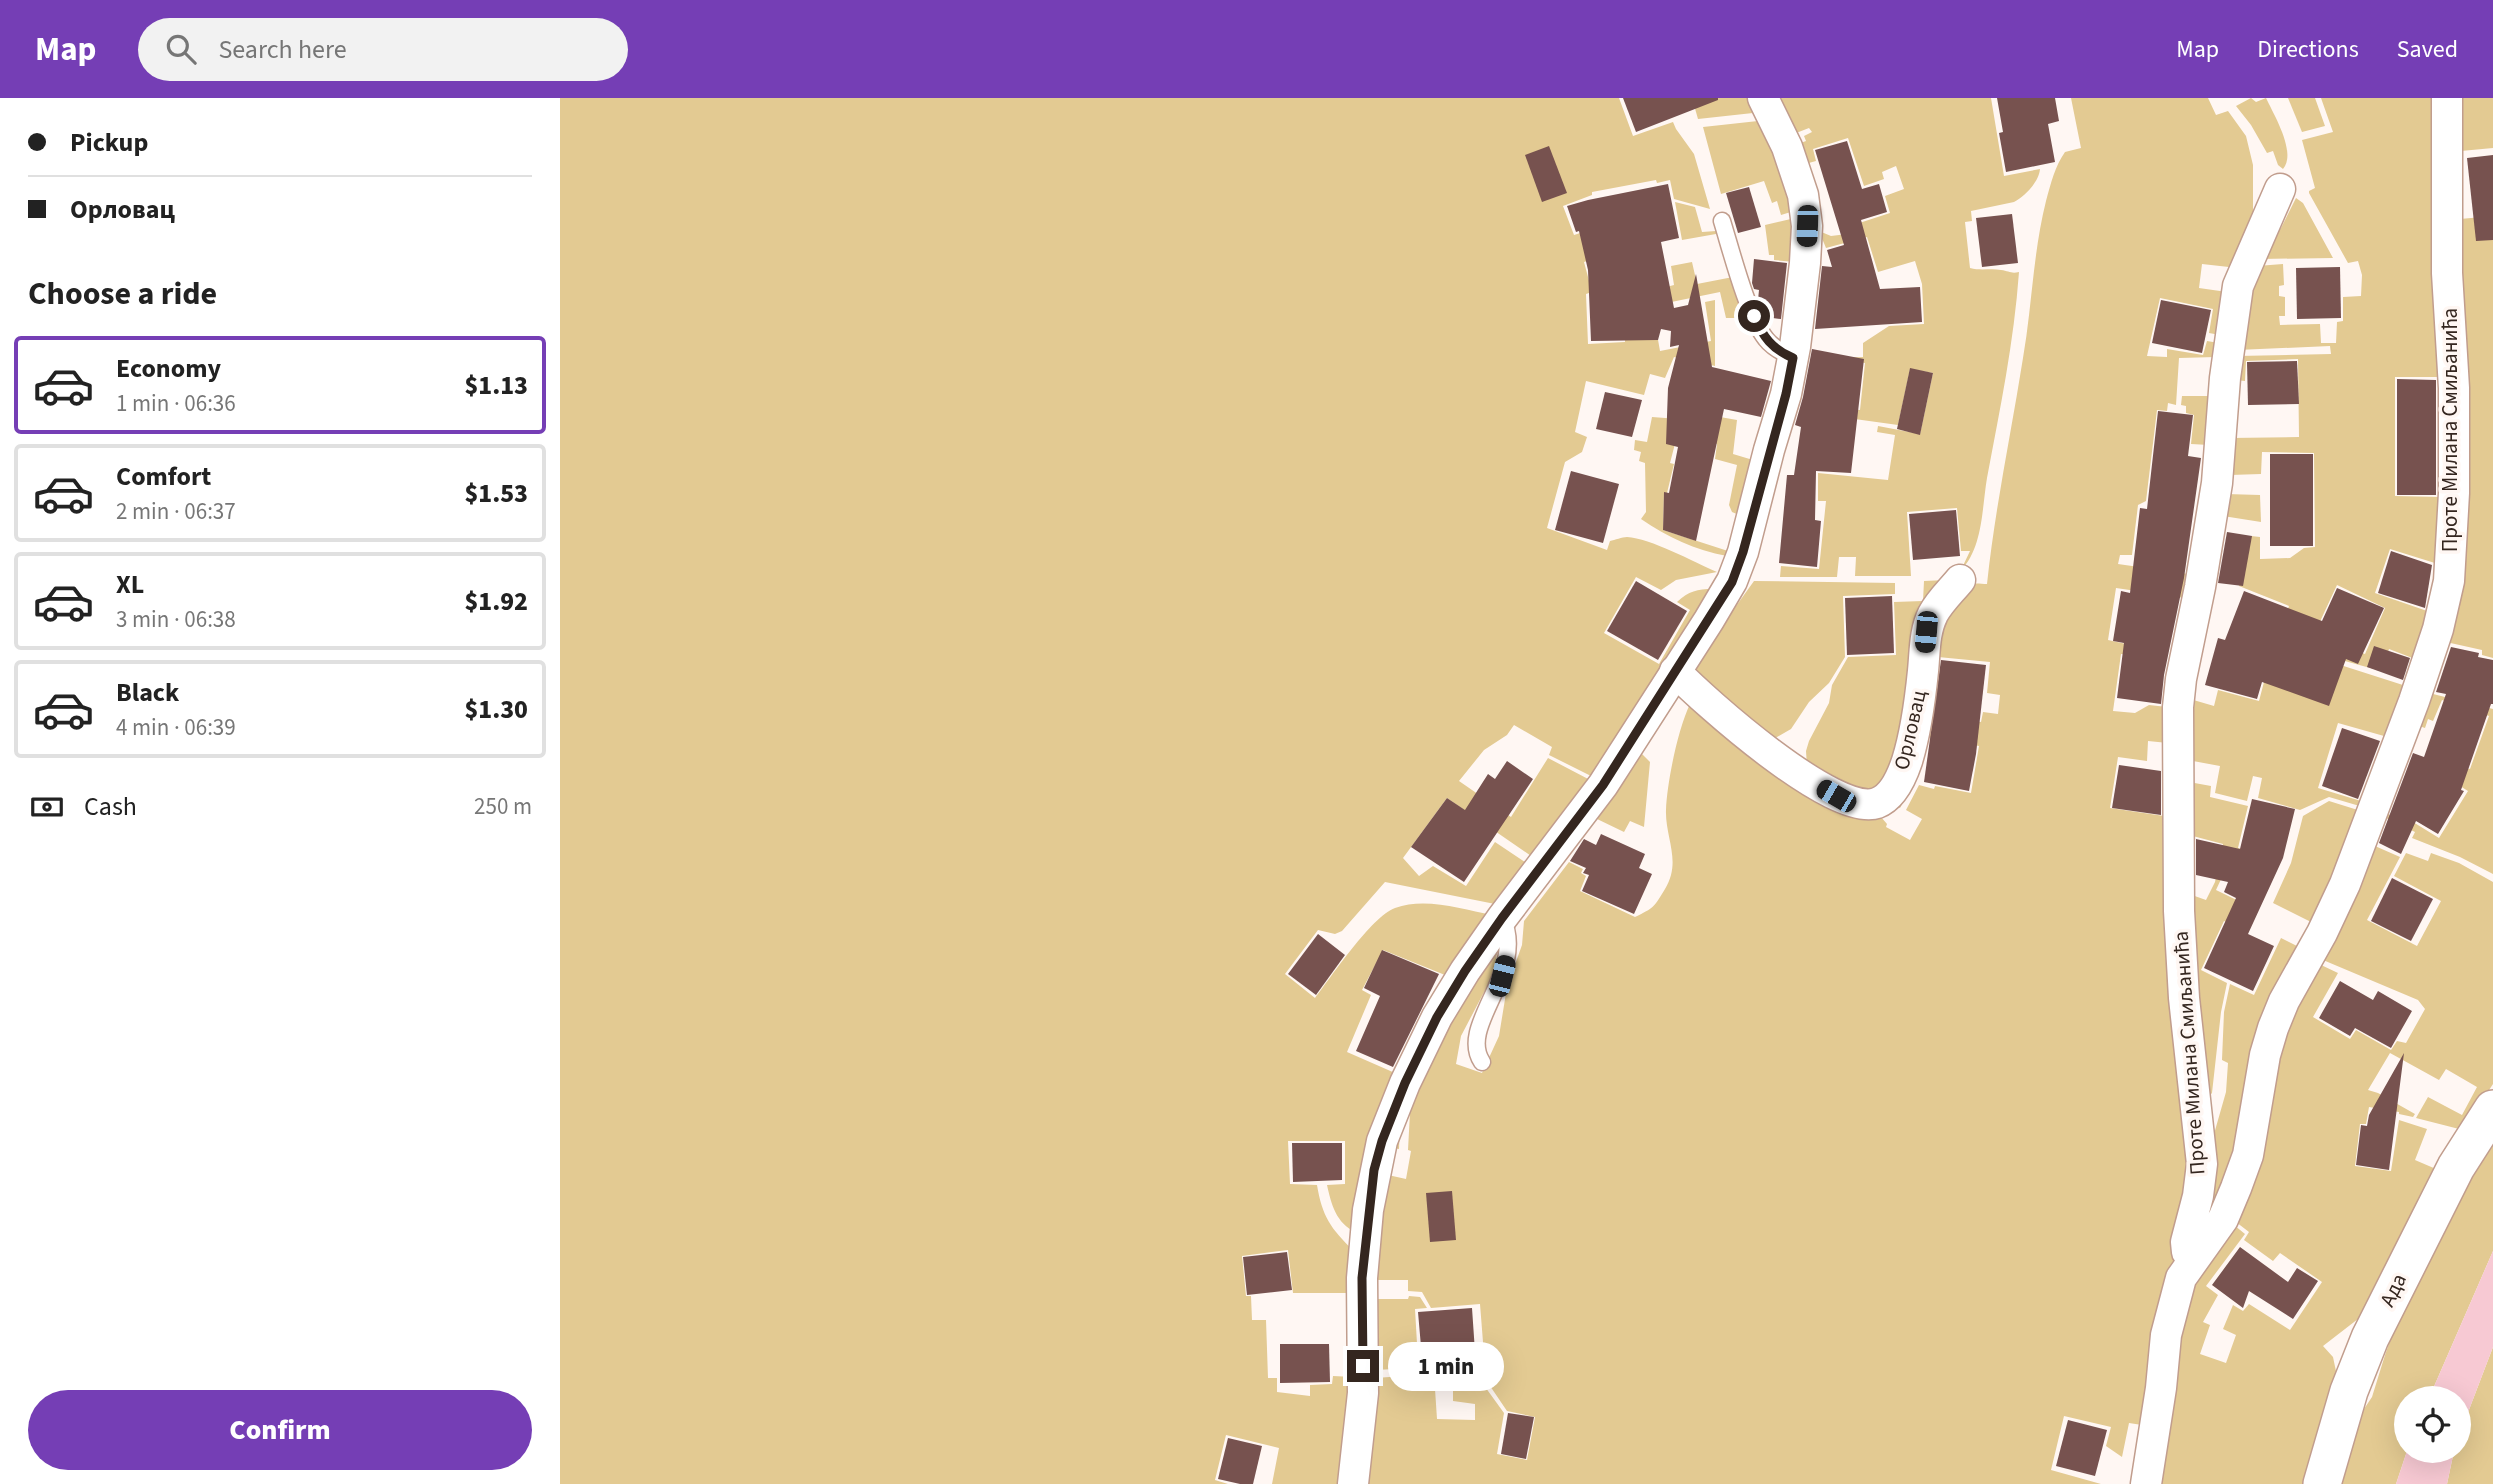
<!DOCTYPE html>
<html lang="en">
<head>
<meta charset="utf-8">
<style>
	:root { --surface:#fff; --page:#f2f2f2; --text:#222; --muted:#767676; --line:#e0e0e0; --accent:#753eb5 }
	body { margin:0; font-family:"Source Sans 3",sans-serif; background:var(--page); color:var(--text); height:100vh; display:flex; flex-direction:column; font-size:26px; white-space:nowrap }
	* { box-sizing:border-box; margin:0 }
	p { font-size:23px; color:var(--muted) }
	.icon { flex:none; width:38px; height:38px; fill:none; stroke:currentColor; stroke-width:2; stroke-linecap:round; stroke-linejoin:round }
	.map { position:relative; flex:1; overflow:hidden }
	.side { display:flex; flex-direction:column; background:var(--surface); width:560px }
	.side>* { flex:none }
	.hud { display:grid; align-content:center; height:154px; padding:0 28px; background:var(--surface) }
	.fabs { position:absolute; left:1834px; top:1288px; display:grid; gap:14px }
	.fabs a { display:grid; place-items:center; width:77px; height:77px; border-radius:50%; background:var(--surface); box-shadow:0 7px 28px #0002; font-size:35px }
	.end { position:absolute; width:32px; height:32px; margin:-16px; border:9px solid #34261f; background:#fff; box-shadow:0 0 0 4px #fff }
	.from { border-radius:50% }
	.bubble { position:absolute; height:49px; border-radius:24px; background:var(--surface); box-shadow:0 7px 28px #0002; font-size:23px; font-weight:800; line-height:49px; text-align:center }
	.car { position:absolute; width:21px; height:42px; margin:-21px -10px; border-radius:9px; box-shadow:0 0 5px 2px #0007; background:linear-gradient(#222 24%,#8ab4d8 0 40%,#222 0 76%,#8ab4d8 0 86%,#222 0) }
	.hud b { display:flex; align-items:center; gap:24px; height:66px; font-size:26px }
	.hud b+b { border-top:2px solid var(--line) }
	.hud i { width:18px; height:18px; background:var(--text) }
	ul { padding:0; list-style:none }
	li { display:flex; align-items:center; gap:21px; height:98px; margin:0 14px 10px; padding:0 14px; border:4px solid var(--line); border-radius:7px }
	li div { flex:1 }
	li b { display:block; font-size:26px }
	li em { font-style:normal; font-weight:800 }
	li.selected { border-color:var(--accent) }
	li>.icon { width:63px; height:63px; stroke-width:1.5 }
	h2 { padding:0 28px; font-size:32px; line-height:84px }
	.pay { display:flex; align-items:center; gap:18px; height:77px; padding:0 28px; font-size:26px }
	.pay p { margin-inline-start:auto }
	.cta { display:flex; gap:14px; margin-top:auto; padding:14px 28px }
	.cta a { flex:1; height:80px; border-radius:42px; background:var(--accent); color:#fff; font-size:28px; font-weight:800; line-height:80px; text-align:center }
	header { display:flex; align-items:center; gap:42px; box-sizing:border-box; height:98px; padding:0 35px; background:var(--accent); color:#fff }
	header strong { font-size:33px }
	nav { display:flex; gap:38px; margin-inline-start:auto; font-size:24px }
	.search { width:490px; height:63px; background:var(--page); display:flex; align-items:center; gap:18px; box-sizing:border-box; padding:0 24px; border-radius:38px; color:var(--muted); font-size:26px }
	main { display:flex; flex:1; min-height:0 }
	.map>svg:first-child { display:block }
	.green { fill:#e3ca92 }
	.water { fill:#f7c9d3 }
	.building { fill:#77524f }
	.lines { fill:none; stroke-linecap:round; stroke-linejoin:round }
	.service-casing { stroke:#c19d8d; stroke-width:19 }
	.minor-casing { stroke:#c19d8d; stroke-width:33 }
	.tertiary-casing { stroke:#c19d8d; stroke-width:40 }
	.service { stroke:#fff; stroke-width:16 }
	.minor { stroke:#fff; stroke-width:30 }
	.tertiary { stroke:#fff; stroke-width:37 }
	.route { stroke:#34261f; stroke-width:9 }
	.labels { text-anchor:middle; stroke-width:7; stroke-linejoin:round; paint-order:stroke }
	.street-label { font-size:21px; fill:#34261f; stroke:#fff7f3 }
</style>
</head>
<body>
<header>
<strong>Map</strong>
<div class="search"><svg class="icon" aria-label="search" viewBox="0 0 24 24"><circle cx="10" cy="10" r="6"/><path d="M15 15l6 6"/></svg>Search here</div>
<nav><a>Map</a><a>Directions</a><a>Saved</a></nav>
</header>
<main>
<section class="side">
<div class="hud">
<b><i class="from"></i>Pickup</b>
<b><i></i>Орловац</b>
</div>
<h2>Choose a ride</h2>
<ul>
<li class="selected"><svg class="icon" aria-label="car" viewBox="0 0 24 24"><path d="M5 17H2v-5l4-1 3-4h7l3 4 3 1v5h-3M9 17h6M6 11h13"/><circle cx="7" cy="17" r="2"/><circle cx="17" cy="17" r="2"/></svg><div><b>Economy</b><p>1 min · 06:36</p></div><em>$1.13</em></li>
<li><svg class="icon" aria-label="car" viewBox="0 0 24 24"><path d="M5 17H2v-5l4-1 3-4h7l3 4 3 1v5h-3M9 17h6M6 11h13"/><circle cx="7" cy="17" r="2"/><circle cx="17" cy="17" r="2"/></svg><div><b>Comfort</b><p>2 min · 06:37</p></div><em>$1.53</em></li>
<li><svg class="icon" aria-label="car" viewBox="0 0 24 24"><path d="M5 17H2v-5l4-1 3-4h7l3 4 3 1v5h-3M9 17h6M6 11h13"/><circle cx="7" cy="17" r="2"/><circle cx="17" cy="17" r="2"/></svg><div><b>XL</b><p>3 min · 06:38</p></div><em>$1.92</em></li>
<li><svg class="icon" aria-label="car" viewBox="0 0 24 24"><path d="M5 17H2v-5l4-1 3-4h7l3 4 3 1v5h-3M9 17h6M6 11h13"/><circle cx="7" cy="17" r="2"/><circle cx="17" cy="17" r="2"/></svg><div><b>Black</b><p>4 min · 06:39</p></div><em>$1.30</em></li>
</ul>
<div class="pay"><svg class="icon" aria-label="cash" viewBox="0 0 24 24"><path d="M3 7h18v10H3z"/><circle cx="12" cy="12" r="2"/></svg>Cash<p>250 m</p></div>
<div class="cta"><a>Confirm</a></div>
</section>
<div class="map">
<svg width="1933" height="1386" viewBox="0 0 1933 1386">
	<rect width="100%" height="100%" fill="#fff7f3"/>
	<g class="green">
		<path d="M0,0H1059L1073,38L1113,24L1116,31L1134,56L1150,111L1114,101L1110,82L1097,85L1096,82L1032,94V97L1003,108L1014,137L1036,130L1044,158L1024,164L1032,194L1026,196L1028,246L1065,244L1063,200L1114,187L1111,168L1132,164L1137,186L1173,179L1186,220H1166L1160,194L1092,208L1100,253L1151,243L1145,204L1155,202V268L1114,259L1105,280L1090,276L1084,297L1026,283L1015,334L1027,339L1022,354L1005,364L987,430L1047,452L1050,443C1055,442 1062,439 1067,439C1090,440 1134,464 1157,474L1116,482L1101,492L1076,479L1044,535L1099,566L1130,512L1117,504C1129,493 1137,491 1153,491L1033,679L989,657L992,649L954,627L947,637L924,652L899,683L951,719L988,660L1032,683L974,760L887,700L843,760L859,778L873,768L906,788L935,744L968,766L940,807L825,784L782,833L775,836L758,832L725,876L755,900C772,878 811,819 835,810C865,799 902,811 932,817L885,877L823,852L802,892L811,897L787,954L835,975L796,1134C776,1126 771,1105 767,1087L785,1086V1043H728L730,1086L757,1087C762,1118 771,1131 793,1152L789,1195H733L728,1152L682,1158L686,1198H691L692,1222H706L708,1280H717V1294L750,1298V1287L772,1286L773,1278L793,1279L781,1386H712L719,1350L666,1337L655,1382L668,1386H0Z"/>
		<polygon points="1132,0 1187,0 1193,15 1138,21"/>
		<path d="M1215,0H1431L1444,78L1480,71C1479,84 1465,98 1454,104L1411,113L1412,123L1405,124L1410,170C1421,173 1431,170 1441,172C1449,173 1451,176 1459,174C1454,244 1440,311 1427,380C1422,409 1423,450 1401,472L1410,453H1401L1397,410L1347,414L1351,478H1295L1296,459H1279L1277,479H1220L1221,468L1259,471L1266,403H1258V375L1328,382L1335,337L1317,334L1318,328L1360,336L1373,275L1350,271L1338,327L1273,318L1275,310L1300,312L1305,265L1266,260L1303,259V245L1329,228L1364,226L1362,186L1355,163L1318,174L1307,139L1266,150L1259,133L1271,138L1287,136V129L1330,115L1325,98L1344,91L1336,68L1322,74L1324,81L1304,88L1288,40L1253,51L1256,63L1245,66L1235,47L1246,43L1244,38L1252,34L1249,30L1231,37Z"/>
		<path d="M1511,0H1648L1656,17L1668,13L1686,38L1693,67V130L1680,155L1669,169L1642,166L1639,190L1667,194L1660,237L1649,235L1653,211L1600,200L1587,258L1607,259V251L1643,257L1647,243L1659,245L1656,259L1619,260L1616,307L1608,305L1607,313L1597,312L1586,403L1578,407L1572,457H1560L1558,466L1628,476L1624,500L1556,490L1548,542L1584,550L1583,558L1561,556L1553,613L1575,615L1589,607L1607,609L1608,645L1588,643L1587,663L1558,659L1550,710L1604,718L1606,708H1609L1615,876L1632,1064L1629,1094L1616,1150L1617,1164L1609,1177L1600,1203L1582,1327L1569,1325L1562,1359L1546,1348L1551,1329L1504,1318L1491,1372L1541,1386H805L816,1318L815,1280L874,1276L877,1321L915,1322V1306L893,1303V1288L923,1286L944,1315L937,1356L967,1362L975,1319L947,1313L926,1282L920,1206L871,1210L862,1194L848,1193V1182H814C816,1129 819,1074 840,1024L839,1051L833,1050L828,1077L846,1081L851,1053L848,1052L851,995L862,968L884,923L940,840L933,877L901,938L896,966L922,975L939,938L947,889L962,847L964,823L1009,764L1023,771L1021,775L1026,778L1020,793L1075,819C1094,810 1094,809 1105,791C1122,763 1105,740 1106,712C1107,684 1118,631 1130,606H1138L1252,692L1292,713L1321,719L1327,726L1326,729L1350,742L1362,721L1346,712L1359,687L1374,691L1375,688L1411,695L1419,648L1362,638L1355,681L1340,710L1332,704C1358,668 1359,632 1366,590L1373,591L1371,617L1421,624L1423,614L1438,616L1440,597L1427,595L1430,564L1378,559L1375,584L1367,582C1370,556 1377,491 1411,486C1416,485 1422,486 1427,486C1435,410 1451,336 1463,260C1472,208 1473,155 1486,103C1491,85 1495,68 1505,54L1521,50Z"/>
		<path d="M1691,0L1696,4L1706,0C1714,17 1737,55 1723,71L1718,67L1713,53L1707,55L1691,27L1676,8Z"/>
		<polygon points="1728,0 1755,0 1765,28 1742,34"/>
		<polygon points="1761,0 1877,0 1881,279 1835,279 1835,398 1881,399 1878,466 1830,451 1815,495 1870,514 1855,561 1829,551 1821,573 1774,560 1780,546 1805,556 1825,510 1777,487 1757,530 1768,563 1846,588 1824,638 1778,625 1758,690 1801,703 1803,709 1769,699 1740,712 1698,700 1702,680 1693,678 1687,703 1655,695 1660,668 1633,663 1630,601 1654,608 1658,592 1699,603 1713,550 1729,508 1679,488 1683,465 1691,438 1700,439 1700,461 1730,460 1744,450 1755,449 1754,355 1702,354 1701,376 1670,377 1670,340 1739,339 1738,261 1686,263 1685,283 1675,282 1677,258 1771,256 1770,248 1677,252 1697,168 1723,166 1724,187 1719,188 1719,198 1725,199 1725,218 1719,218 1720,227 1760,226 1761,245 1776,245 1777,224 1783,223 1783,199 1801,198 1802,177 1798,163 1788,165 1749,95 1749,93 1755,90 1742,42 1773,34"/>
		<polygon points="1900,0 1933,0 1933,50 1901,53"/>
		<polygon points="1198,23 1216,55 1234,113 1221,117 1217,103 1212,105 1204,83 1161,96 1143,29"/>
		<polygon points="1736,100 1743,105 1773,160 1700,161 1721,130"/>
		<polygon points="1115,104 1135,109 1142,134 1156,133 1156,136 1122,142"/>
		<polygon points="1933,118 1933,560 1922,557 1922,552 1886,544 1900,121"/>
		<polygon points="1235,120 1235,164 1214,162 1214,157 1209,157 1205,127"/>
		<polygon points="1622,298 1652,298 1649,347 1631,346 1634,317 1626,315 1626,308 1621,307"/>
		<path d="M1092,319L1145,323L1160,319L1177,322L1173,356L1193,362L1179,417L1172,414L1169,407L1177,367L1155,361L1157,346L1117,338L1110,365L1114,366L1107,395H1104L1103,432L1168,453L1167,458C1135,452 1107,439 1081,421L1086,414L1085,365L1079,363L1081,354L1074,352L1075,342L1087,344Z"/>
		<polygon points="1666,396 1700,397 1701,424 1663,418"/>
		<polygon points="1386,482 1333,679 1307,697 1247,668 1246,653 1249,643 1269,605 1272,587 1288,559 1336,557 1334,504 1363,503 1364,483"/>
		<polygon points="1194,483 1335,485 1335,496 1283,498 1285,559 1269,585 1249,604 1231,631 1212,642 1134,575 1151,543"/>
		<polygon points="1869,595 1933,611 1933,776 1900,759 1852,740 1855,734 1826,720 1828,716 1851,727 1853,724 1879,740 1908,693 1884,678 1890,666 1910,671 1929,618 1882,602 1873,623 1868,621 1865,630 1859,628"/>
		<polygon points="1082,656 1090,664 1084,729 1070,723 1064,734 1035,720"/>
		<polygon points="1629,684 1651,688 1650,699 1688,708 1678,750 1718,760 1675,751 1656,792 1689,808 1679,830 1664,823 1641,872 1667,885 1661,914 1652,995 1647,1001 1629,796 1646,802 1655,784 1663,746 1629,737"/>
		<polygon points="1769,703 1801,713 1753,825 1713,805 1731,765 1743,718"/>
		<polygon points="1815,748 1840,759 1807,822 1857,848 1881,803 1834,778 1846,755 1868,763 1871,755 1899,765 1933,784 1933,986 1903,1032 1856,1020 1868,999 1902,1017 1917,989 1886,971 1879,982 1830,955 1808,992 1818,995 1855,1016 1853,1019 1839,1016 1839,1014 1809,1009 1806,1026 1800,1026 1795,1068 1831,1073 1839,1022 1867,1031 1855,1062 1876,1071 1807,1214 1763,1248 1773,1259 1777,1278 1747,1386 1602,1386 1618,1244 1635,1182 1674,1127 1685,1136 1646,1188 1658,1197 1643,1224 1650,1227 1640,1256 1666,1265 1676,1237 1663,1231 1673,1207 1683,1213 1689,1206 1730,1232 1762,1184 1720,1155 1713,1163 1684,1142 1689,1134 1676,1124 1726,931 1759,866 1778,875 1753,919 1790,941 1796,932 1831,952 1837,943 1846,945 1865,911 1858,902 1763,862"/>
		<polygon points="1721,840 1739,849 1673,1067 1646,1122 1652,1043 1666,994 1668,965 1662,962 1664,914 1670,886 1694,897"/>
		<polygon points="1933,1039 1933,1153 1869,1300 1846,1300 1847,1353 1836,1386 1776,1386 1794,1326 1812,1299 1825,1257 1846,1198"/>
		<polygon points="849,1198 860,1199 867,1210 855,1211 858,1263 865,1263 874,1269 815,1272 814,1201 848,1201"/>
		<polygon points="1933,1249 1933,1386 1887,1386 1894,1353 1899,1353 1899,1338"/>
	</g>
	<g class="water">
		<polygon points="1933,1153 1933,1249 1899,1338 1899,1300 1869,1300"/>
		<polygon points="1847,1353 1894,1353 1887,1386 1836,1386"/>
	</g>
	<g class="building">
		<polygon points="1063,0 1158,0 1158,2 1076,34"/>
		<polygon points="1437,0 1495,0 1499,23 1488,26 1495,64 1446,74 1439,35 1443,34"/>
		<polygon points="1287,43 1302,91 1319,86 1327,114 1301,122 1320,191 1360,189 1362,224 1255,231 1262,168 1272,169 1267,152 1284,147 1255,52"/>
		<polygon points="989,48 1007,95 982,104 965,57"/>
		<polygon points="1933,57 1933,142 1916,143 1907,60"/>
		<polygon points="1108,86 1119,140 1101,144 1114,210 1128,207 1136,176 1152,269 1211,283 1201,319 1164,311 1136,443 1103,432 1104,394 1109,395 1118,349 1106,346 1108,290 1119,247 1110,249 1111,233 1101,231 1098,242 1031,243 1028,172 1019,133 1016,134 1007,108 1028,102"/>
		<polygon points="1189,89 1201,129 1178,135 1166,95"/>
		<polygon points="1452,116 1458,165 1422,169 1416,120"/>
		<polygon points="1194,161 1227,165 1221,221 1205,219 1203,215 1204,206 1199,205 1198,202 1199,192 1194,191 1192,185"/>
		<polygon points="1780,169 1781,220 1737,221 1736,170"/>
		<polygon points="1601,202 1651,212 1642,255 1592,245"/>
		<polygon points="1252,251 1304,261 1291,375 1256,373 1255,422 1261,423 1257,469 1219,465 1227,377 1234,377 1241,329 1235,327 1243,299"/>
		<polygon points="1737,263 1739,306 1688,307 1687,264"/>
		<polygon points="1350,270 1373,275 1360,337 1337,331"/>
		<polygon points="1837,281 1876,282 1876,397 1837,397"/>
		<polygon points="1045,294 1082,302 1072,339 1036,331"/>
		<polygon points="1598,313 1633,317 1628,358 1641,360 1624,480 1604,577 1601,606 1557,600 1564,545 1553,543 1561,493 1570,495 1580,410 1587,411"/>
		<rect x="1710" y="356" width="43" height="92"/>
		<polygon points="1011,373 1059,386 1043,445 995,432"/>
		<polygon points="1396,412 1400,458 1353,462 1349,416"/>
		<polygon points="1667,434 1692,438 1683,488 1658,485"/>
		<polygon points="1831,453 1872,467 1865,510 1818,495"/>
		<polygon points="1076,483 1127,513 1098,562 1047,533"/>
		<polygon points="1777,490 1824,510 1798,566 1786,561 1769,608 1702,584 1697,601 1645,587 1658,540 1665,542 1684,493 1762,523"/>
		<polygon points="1332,498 1334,555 1287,557 1285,500"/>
		<polygon points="1814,548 1850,560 1843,582 1807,569"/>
		<polygon points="1891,549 1919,555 1918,559 1933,562 1933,606 1931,606 1901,692 1904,693 1878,736 1856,723 1841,756 1819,745 1853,655 1864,659 1886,596 1876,594"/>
		<polygon points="1381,562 1426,567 1416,656 1409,693 1364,684"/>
		<polygon points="1782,630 1820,643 1798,701 1762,688"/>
		<polygon points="947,663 973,681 904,784 851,749 887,700 905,712 928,676 935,681"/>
		<polygon points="1559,667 1601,673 1601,717 1552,710"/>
		<polygon points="1692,701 1735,711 1723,760 1688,836 1714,848 1693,893 1644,870 1676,800 1664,794 1668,784 1636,777 1636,741 1680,751"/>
		<polygon points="1041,736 1085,756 1079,770 1092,776 1074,816 1022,793 1029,777 1023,775 1026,770 1010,763 1024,741 1036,747"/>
		<polygon points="1832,780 1873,801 1851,843 1811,823"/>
		<polygon points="758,836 785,857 756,897 728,876"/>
		<polygon points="822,852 879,876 833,969 796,953 820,898 804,890"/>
		<polygon points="1780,883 1813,902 1818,893 1852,913 1831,950 1795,930 1790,938 1759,920"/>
		<polygon points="1844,955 1829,1072 1796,1067 1801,1027 1807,1028 1809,1017"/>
		<polygon points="732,1045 782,1045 782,1082 733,1084"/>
		<polygon points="892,1093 896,1142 870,1144 866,1095"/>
		<polygon points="1680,1149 1728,1184 1737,1170 1758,1183 1733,1221 1689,1193 1683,1210 1652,1187"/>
		<polygon points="727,1154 732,1192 687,1197 683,1159"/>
		<polygon points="912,1210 917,1283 892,1285 890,1258 862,1260 858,1214"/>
		<polygon points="720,1246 769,1246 770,1284 720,1285"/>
		<polygon points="948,1315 974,1319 966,1361 941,1356"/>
		<polygon points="1508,1322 1547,1332 1535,1378 1496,1368"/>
		<polygon points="668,1340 702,1348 693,1386 680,1386 658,1381"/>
	</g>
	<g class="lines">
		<defs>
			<g id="service">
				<path d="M1162,123C1171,152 1188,219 1206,241C1213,250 1223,255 1233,259"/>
				<path d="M922,964C897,927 968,874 942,820"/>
			</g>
			<g id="minor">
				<path d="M1115,573C1145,604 1275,720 1317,705C1333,699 1342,678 1347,663C1356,634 1360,603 1363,573C1365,554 1364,534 1373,516C1380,503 1391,493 1400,482"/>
				<polyline points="1633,1161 1627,1154 1626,1144 1638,1098 1642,1066 1624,900 1619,813 1618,609 1621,581 1640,489 1657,385 1665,280 1678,188 1720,91"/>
				<polyline points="793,1386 803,1295 802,1180 808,1112 822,1043 845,985 877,919 905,873 942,820 1043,687 1149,522 1172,483 1183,454 1209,352 1226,296 1235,249 1245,165 1247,128 1243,97 1227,49 1203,0"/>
				<polyline points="1586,1386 1601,1290 1606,1237 1621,1180 1663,1121 1676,1090 1688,1057 1705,957 1713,930 1724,903 1762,835 1785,786 1854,603 1878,531 1889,483 1894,395 1894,290 1887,175 1887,0"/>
			</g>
			<polyline id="tertiary" points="1762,1386 1789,1293 1810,1240 1896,1069 1933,1011"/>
		</defs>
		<use href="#service" class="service-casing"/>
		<use href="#minor" class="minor-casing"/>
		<use href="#tertiary" class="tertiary-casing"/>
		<use href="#service" class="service"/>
		<use href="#minor" class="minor"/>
		<use href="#tertiary" class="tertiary"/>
	</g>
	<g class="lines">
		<path class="route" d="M803,1268L802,1180L814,1072L822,1043L845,985L877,919L905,873L942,820L1043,687L1172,484L1183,454L1226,296L1233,260C1212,251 1203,239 1194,218"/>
	</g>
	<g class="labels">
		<g class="street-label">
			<text transform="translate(1890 332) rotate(-90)" y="7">Проте Милана Смиљанића</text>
			<text transform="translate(1350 632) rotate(-77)" y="7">Орловац</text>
			<text transform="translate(1629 955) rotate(-94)" y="7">Проте Милана Смиљанића</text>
			<text transform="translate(1833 1192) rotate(-64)" y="7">Ада</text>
		</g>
	</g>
</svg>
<div class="fabs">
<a><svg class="icon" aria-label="locate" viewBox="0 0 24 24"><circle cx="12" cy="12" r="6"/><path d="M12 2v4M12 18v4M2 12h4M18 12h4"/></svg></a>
</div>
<i class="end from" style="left:1194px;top:218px"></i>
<i class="end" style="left:803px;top:1268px"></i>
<div class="bubble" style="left:828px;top:1244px;width:116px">1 min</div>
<i class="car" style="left:1247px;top:128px;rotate:182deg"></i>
<i class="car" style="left:1366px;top:534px;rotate:185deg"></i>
<i class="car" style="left:1276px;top:698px;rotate:300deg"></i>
<i class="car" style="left:942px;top:878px;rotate:14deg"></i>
</div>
</main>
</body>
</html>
